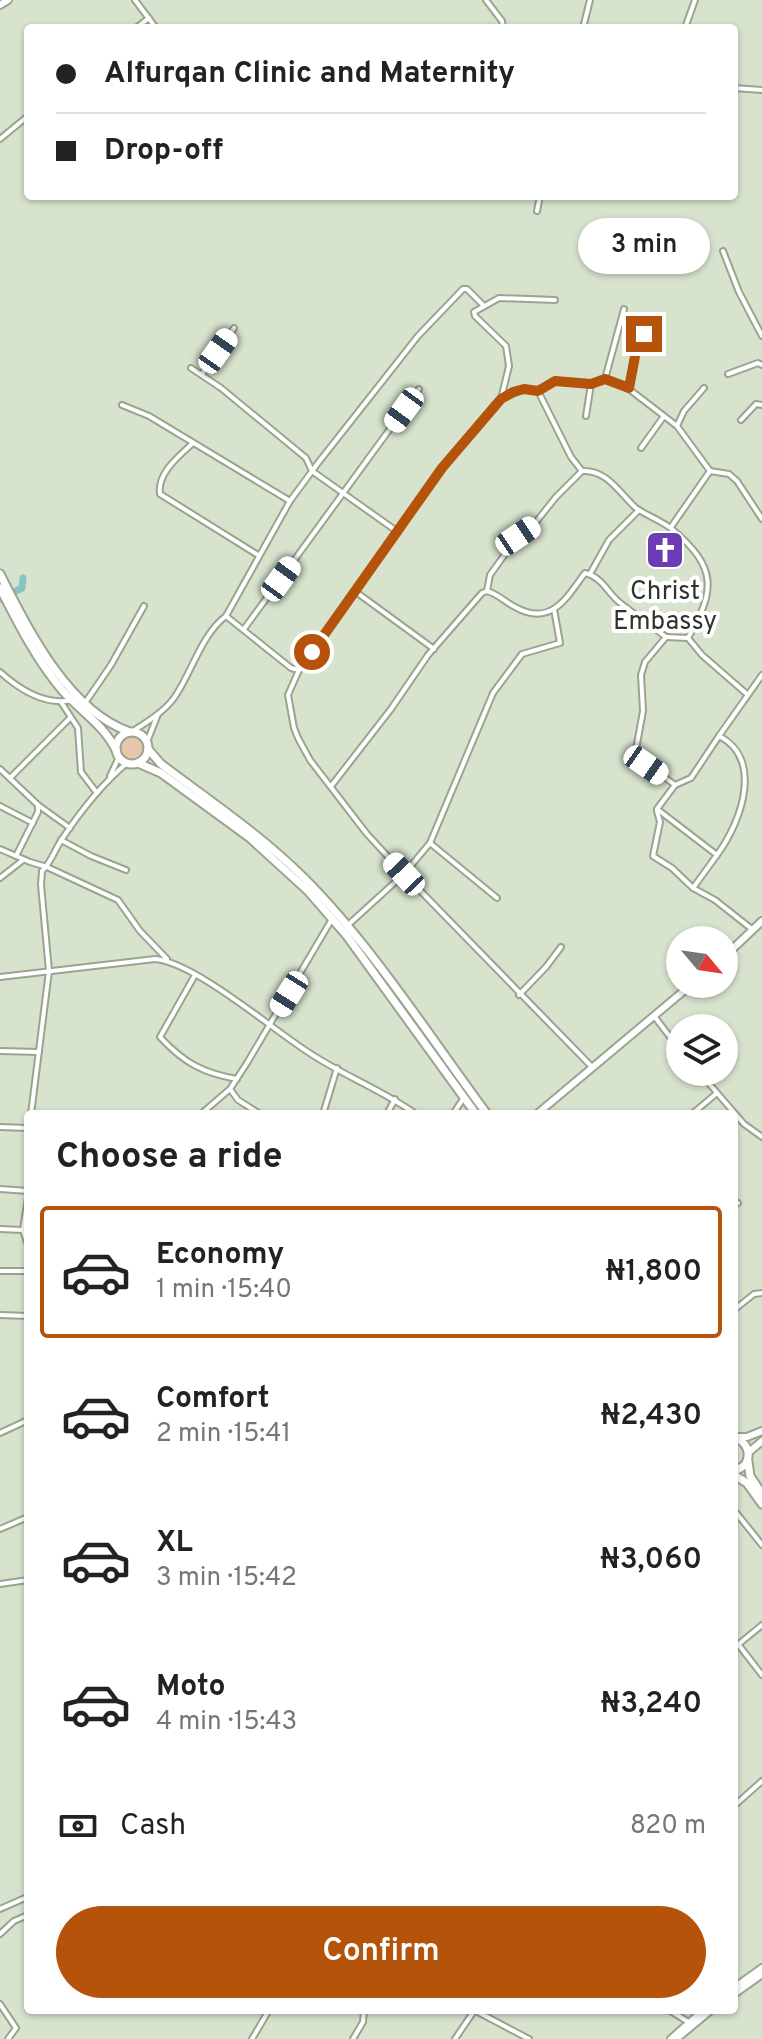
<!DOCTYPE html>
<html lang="en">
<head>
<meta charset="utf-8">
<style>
	:root { --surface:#fff; --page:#f2f2f2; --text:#222; --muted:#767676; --line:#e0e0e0; --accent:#b45309 }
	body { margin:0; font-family:Overpass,sans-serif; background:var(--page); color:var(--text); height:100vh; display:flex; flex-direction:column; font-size:30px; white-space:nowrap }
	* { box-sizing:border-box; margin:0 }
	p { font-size:26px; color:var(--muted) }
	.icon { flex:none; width:44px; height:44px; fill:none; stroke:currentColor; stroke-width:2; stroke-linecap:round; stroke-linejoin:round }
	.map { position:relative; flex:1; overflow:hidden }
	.sheet { position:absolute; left:24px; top:1110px; width:714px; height:904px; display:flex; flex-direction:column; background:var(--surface); border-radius:8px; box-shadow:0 2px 6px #0004 }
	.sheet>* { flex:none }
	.top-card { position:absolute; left:24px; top:24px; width:714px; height:176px; border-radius:8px; box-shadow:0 2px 6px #0004; display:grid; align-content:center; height:176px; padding:0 32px; background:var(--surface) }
	.needle { width:52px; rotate:119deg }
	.controls { position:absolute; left:666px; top:926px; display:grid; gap:16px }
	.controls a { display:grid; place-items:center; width:72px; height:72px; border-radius:50%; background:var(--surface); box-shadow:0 2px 6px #0004; font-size:40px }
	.end { position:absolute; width:36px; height:36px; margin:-18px; border:10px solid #b45309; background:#fff; box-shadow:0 0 0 4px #fff }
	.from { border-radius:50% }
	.bubble { position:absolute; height:56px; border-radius:28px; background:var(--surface); box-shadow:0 2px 6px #0004; font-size:26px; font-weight:600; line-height:56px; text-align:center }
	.car { position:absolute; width:24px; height:48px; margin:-24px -12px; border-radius:10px; box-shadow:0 0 6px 2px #0007; background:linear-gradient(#fff 24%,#345 0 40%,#fff 0 76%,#345 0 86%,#fff 0) }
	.top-card b { display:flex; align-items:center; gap:28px; height:76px; font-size:30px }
	.top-card b+b { border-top:2px solid var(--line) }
	.top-card i { width:20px; height:20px; background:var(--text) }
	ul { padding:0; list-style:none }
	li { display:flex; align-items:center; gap:24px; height:132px; margin:0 16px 12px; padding:0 16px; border:4px solid transparent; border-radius:8px }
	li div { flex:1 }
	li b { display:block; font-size:30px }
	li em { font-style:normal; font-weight:600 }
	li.active { border-color:var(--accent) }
	li>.icon { width:72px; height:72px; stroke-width:1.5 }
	h2 { padding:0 32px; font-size:36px; line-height:96px }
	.pay { display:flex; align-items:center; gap:20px; height:88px; padding:0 32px; font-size:30px }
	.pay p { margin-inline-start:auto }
	.cta { display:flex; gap:16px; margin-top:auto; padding:16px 32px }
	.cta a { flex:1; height:92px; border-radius:48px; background:var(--accent); color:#fff; font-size:32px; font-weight:600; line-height:92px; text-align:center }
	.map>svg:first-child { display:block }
	.grass { fill:#e7c7ab }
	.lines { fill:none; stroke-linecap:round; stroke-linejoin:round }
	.river { stroke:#89c4c5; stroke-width:7 }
	.street-casing { stroke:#9aa490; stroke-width:8 }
	.secondary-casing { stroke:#9aa490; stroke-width:10 }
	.primary-casing { stroke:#9aa490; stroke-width:11 }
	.street { stroke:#fff; stroke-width:4 }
	.secondary { stroke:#fff; stroke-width:6 }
	.primary { stroke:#fff; stroke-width:7 }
	.route { stroke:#b45309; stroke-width:10 }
	.labels { text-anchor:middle; stroke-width:8; stroke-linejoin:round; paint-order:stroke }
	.poi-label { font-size:26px; fill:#2f332b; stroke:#fff }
</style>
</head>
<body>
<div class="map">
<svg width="762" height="2039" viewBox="0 0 762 2039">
	<rect width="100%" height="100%" fill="#d8e3ce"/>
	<circle class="grass" cx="132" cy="748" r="14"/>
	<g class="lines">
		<polyline class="river" points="0,599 22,588 23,578"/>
		<defs>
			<g id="street">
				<polyline points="135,0 156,28"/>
				<polyline points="486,0 502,21 503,28"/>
				<polyline points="136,28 149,18"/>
				<polyline points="583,28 590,0"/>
				<polyline points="685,28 695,0"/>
				<polyline points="734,88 762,90"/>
				<polyline points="0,139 28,116"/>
				<polyline points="537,211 540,196"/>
				<polyline points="723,251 739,292 762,336"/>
				<polyline points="191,368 221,388 306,458 312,471 398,532"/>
				<polyline points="202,374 234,328"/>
				<polyline points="728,374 758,363 762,365"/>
				<polyline points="605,379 624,309"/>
				<polyline points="629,388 636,351 644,334"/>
				<path d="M538,391L571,457L582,471C607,469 620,494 636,508C647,516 663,521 673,530C718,568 715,591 688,638"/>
				<polyline points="504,398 524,389 538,391 555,381 591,384 605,379 625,386 677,426 710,471 729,474 737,481 762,519"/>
				<polyline points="122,405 149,416 290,501"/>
				<polyline points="586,416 591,384"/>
				<polyline points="741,420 756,404 762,405"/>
				<polyline points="677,426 684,411 704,388"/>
				<path d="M193,443C179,456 157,473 160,494L258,555"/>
				<polyline points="641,448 664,416"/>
				<polyline points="671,527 710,471"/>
				<polyline points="590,574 609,540 639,510"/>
				<polyline points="487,591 490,575 518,536 532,527 556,497 582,471"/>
				<polyline points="356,592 434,649"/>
				<polyline points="554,609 560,643 522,654 493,693 430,843 404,874 592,1067"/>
				<polyline points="226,616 291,668 299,670"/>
				<polyline points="244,629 419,389"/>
				<polyline points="666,637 688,638 702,655 748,695"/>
				<path d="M0,672C20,690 45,706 72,700"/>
				<polyline points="61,702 78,728 81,772 97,793"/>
				<polyline points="85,703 111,665 144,606"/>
				<path d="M133,731C147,722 167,710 176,695C192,671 202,634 226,616L290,501L318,463L418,336L463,289H467L483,305"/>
				<polyline points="719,736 762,675"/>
				<polyline points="147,742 158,714"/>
				<polyline points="0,769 38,805 38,812 16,856"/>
				<polyline points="110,776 119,757"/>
				<polyline points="10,778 70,718"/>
				<path d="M332,785L391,709L428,655L482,593L487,591C498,594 505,602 515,607C549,626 565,601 582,577L585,573C602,577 607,592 619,602C634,614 650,625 666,637L645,662L641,675L643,711L635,755L675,785L657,809L717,855L693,888L715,900L753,930"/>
				<path d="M675,785L691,778L719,736C762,758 744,818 717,855"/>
				<polyline points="38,805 70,828"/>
				<polyline points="0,806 33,823"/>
				<polyline points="657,811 660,822 653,856 672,868 693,888"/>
				<polyline points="61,840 91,856 126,870"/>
				<polyline points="430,843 497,898"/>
				<polyline points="0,849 30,862 47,867 118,900 140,931 167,959"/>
				<polyline points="0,878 23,860"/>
				<polyline points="348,925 404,874 367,834 310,760 298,738 294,728 288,695 299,670 442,468 501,399 509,366 506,346 475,316 474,312 499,298 555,300"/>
				<path d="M195,975L160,1037C184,1063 203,1073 237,1079"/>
				<path d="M0,977L155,959C194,962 272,1029 308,1052C342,1075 382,1090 416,1114"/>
				<polyline points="519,995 546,967 561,947"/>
				<polyline points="654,1016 680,1050"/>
				<polyline points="0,1051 39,1052"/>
				<polyline points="699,1072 744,1124 762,1137"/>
				<polyline points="230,1089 238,1100 260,1114"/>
				<path d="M31,1114L49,971L41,885L42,871C51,863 55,849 62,839C80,812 102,784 127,763"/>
				<polyline points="201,1114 230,1089 247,1063 332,919"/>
				<polyline points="323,1114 337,1068"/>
				<polyline points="387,1114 395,1099"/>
				<polyline points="453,1114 463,1099"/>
				<polyline points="692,1114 717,1093"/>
				<polyline points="0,1127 28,1128"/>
				<polyline points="0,1189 28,1191"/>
				<polyline points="28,1197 23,1230 28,1245"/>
				<polyline points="734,1205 738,1203"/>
				<polyline points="0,1229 23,1230"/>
				<polyline points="0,1271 28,1271"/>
				<polyline points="734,1310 754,1294 762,1293"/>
				<polyline points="0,1315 28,1316"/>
				<polyline points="0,1433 28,1420"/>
				<polyline points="734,1510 762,1545"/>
				<polyline points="0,1529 28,1517"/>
				<polyline points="0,1584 28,1580"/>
				<polyline points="738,1644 762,1675"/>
				<polyline points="734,1648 762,1625"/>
				<polyline points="734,1806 762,1781"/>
				<polyline points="0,1909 25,1898"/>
				<polyline points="0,1934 14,1921 28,1915"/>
				<polyline points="0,2004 16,2028 8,2039"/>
				<polyline points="474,2010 529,2039"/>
				<polyline points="669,2010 690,2023"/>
				<polyline points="252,2039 269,2010"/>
				<polyline points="353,2039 363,2022 364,2010"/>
				<polyline points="455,2039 474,2011"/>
			</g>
			<g id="secondary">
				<polyline points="0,5 8,0"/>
				<polyline points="724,957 762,921"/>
				<polyline points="537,1114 692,984"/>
				<polyline points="735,1437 747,1437 762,1431"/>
				<polyline points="749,1452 762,1441"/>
				<polyline points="734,1988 762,1968"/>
				<polyline points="734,1994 762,1974"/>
				<polyline points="671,2039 704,2010"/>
				<polyline points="676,2039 711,2010"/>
			</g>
			<g id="primary">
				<path d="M0,574C28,629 68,711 130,732"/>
				<path d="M0,588C18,623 36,659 62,690C80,711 104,725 116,750"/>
				<circle cx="132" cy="748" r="16"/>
				<path d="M148,749L161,764C210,801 261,835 304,878C372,946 429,1036 487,1114"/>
				<polyline points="138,763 161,773 250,838 308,891 347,936 476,1114"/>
				<path d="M734,1437C747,1442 752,1453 745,1465L734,1472"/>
				<polyline points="748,1461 750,1476 762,1494"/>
				<polyline points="734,1475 747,1483 762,1504"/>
			</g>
		</defs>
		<use href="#street" class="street-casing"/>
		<use href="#secondary" class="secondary-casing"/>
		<use href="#primary" class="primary-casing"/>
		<use href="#street" class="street"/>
		<use href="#secondary" class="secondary"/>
		<use href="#primary" class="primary"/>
	</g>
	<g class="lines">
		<polyline class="route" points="312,652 442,468 501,399 513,392 524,389 538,391 555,381 591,384 605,379 629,388 636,351 644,334"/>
	</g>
	<defs>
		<symbol id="church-square" viewBox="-11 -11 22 22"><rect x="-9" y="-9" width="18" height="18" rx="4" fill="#6d3bb3" stroke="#fff"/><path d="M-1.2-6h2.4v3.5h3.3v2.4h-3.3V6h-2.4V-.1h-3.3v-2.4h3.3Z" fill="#fff"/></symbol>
	</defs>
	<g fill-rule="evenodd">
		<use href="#church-square" x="643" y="528" width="44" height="44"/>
	</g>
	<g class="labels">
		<g class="poi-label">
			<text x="665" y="599">Christ<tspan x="665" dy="30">Embassy</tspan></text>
		</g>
	</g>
</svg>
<div class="controls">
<a><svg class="needle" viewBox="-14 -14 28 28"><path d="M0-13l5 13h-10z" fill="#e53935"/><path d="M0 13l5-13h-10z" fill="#767676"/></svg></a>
<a><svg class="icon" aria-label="layers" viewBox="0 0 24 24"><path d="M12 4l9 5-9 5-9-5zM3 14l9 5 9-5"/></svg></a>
</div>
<i class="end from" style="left:312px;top:652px"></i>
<i class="end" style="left:644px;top:334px"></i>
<div class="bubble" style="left:578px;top:218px;width:132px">3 min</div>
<i class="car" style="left:218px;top:351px;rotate:35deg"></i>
<i class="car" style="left:404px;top:410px;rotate:216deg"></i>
<i class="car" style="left:518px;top:536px;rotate:56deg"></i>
<i class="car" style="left:281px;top:579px;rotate:36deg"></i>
<i class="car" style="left:646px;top:765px;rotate:125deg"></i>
<i class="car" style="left:404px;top:874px;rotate:317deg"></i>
<i class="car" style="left:289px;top:994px;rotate:212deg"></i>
<div class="top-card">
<b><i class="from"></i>Alfurqan Clinic and Maternity</b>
<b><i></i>Drop-off</b>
</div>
<section class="sheet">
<h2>Choose a ride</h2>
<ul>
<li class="active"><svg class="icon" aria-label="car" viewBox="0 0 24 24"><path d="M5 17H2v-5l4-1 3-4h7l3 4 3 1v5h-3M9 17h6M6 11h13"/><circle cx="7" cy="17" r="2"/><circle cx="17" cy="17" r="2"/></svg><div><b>Economy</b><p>1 min · 15:40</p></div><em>₦1,800</em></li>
<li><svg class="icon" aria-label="car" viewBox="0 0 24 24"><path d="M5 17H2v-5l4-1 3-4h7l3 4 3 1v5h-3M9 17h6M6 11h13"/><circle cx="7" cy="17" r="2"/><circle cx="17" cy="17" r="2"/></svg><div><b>Comfort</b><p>2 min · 15:41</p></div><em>₦2,430</em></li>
<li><svg class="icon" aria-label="car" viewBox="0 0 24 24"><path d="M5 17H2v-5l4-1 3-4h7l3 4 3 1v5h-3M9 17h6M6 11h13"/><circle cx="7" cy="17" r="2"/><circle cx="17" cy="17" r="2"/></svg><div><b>XL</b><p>3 min · 15:42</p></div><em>₦3,060</em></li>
<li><svg class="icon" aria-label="car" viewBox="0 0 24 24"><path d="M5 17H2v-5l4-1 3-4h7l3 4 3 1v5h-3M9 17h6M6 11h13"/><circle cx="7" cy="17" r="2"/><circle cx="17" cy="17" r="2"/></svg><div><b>Moto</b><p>4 min · 15:43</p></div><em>₦3,240</em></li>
</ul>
<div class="pay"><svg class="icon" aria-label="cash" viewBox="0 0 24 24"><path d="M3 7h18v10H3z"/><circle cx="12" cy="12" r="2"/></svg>Cash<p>820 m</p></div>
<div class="cta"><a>Confirm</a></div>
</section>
</div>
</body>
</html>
